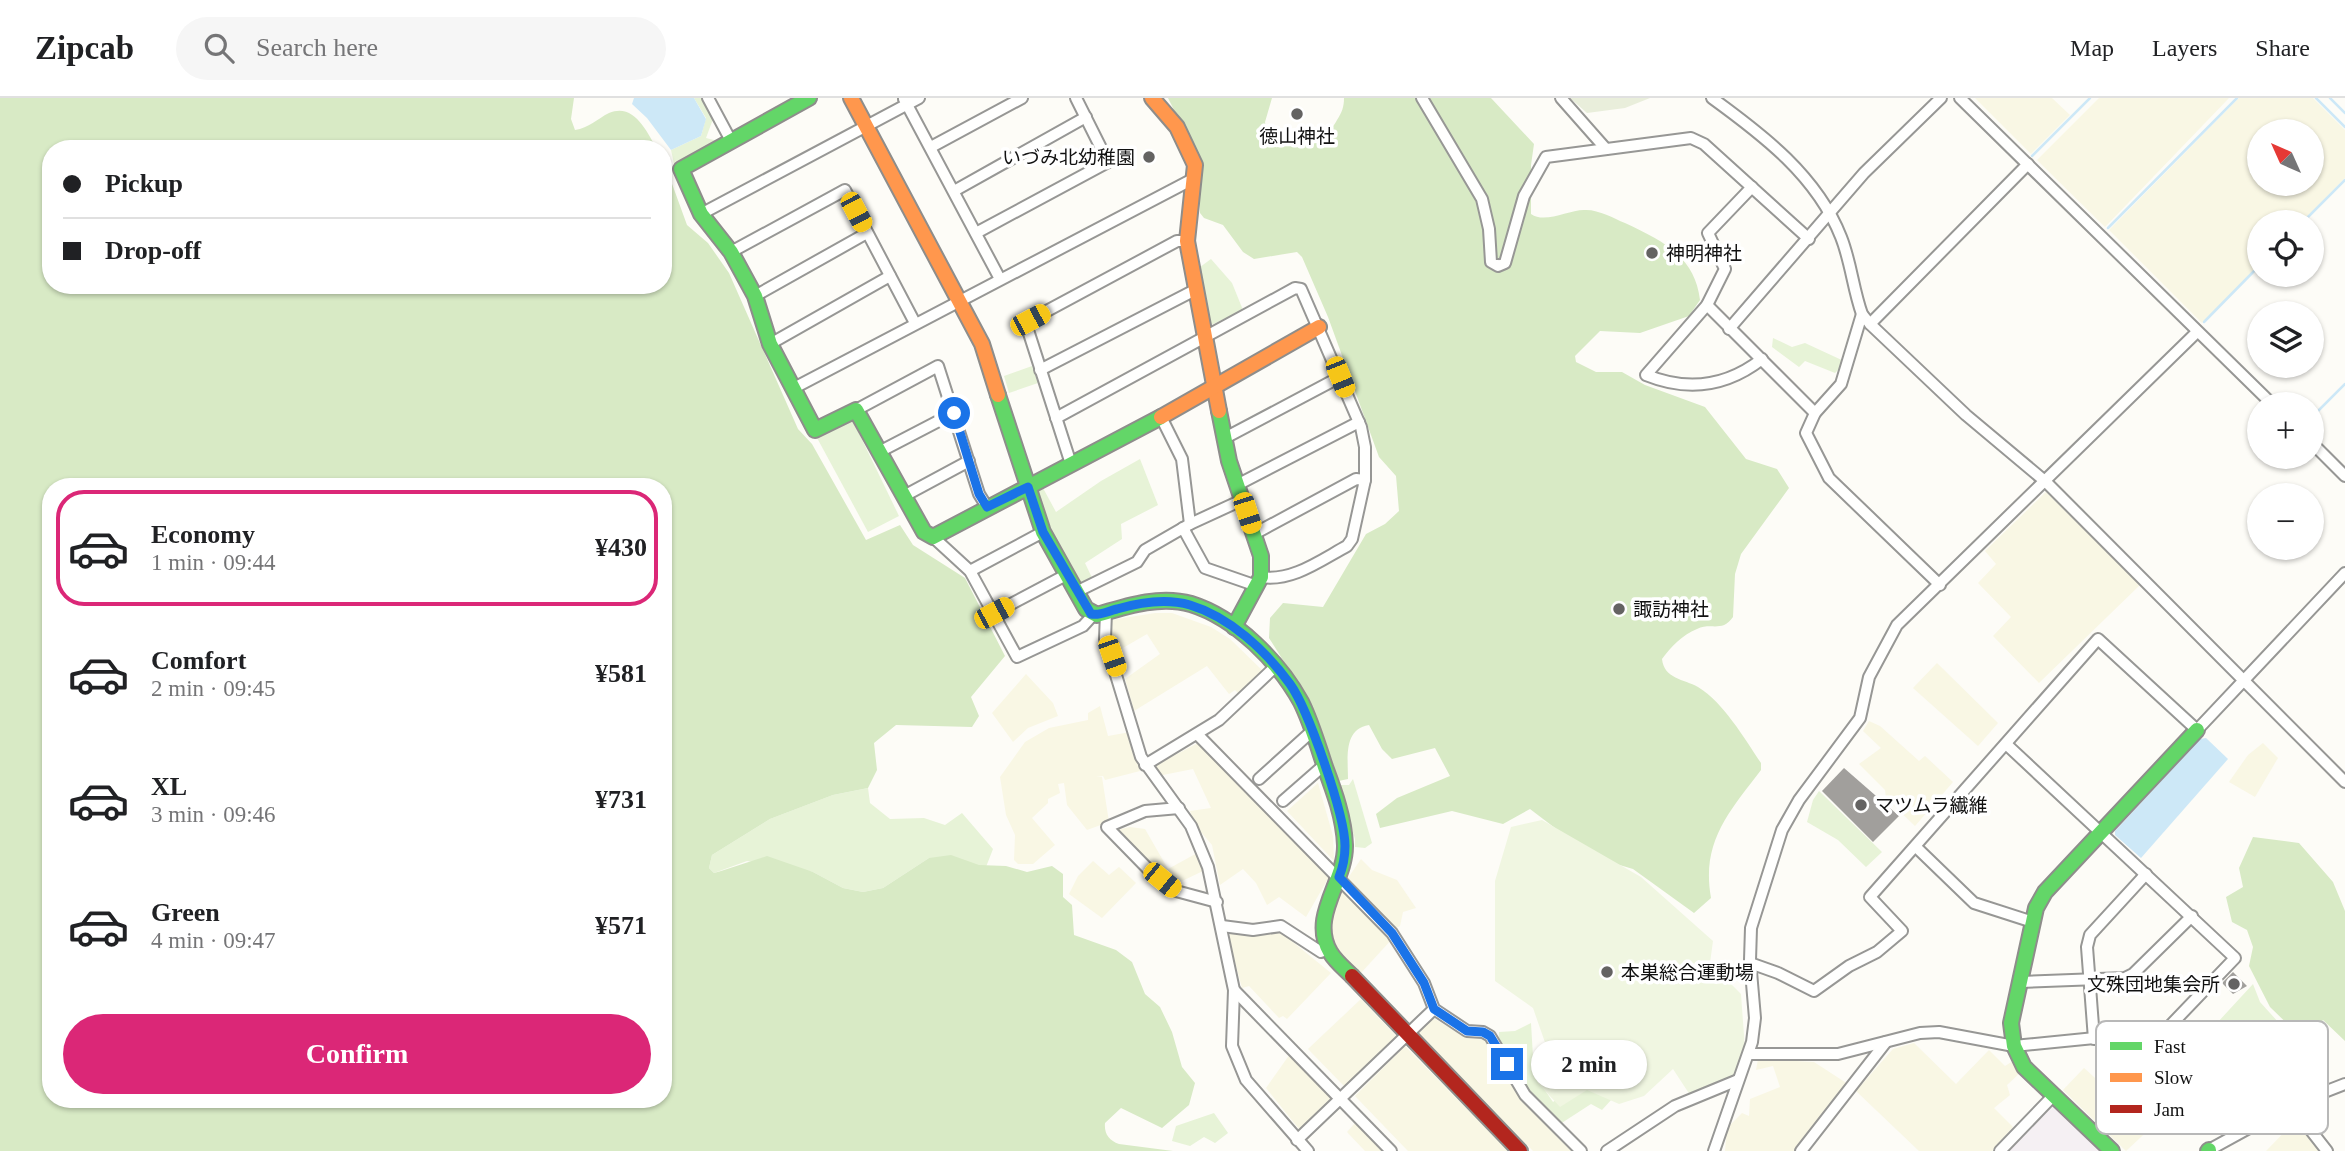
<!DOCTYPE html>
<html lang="en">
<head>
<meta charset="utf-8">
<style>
	:root { --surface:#fff; --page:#f6f6f6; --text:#202124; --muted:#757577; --line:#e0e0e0; --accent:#db2777 }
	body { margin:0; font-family:"Times New Roman","Noto Sans JP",serif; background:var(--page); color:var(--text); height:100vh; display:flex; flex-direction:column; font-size:26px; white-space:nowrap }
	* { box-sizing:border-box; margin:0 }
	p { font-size:23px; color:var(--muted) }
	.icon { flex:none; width:38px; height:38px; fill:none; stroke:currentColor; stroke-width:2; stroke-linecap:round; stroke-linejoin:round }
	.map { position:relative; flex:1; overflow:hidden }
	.details { position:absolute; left:42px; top:380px; width:630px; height:630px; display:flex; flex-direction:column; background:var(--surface); border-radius:28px; box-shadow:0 2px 5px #0004 }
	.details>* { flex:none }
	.hud { position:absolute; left:42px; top:42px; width:630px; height:154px; border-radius:28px; box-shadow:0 2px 5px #0004; display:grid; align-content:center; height:154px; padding:0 21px; background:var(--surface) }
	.needle { width:46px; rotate:315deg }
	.fabs { position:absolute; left:2247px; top:21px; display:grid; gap:14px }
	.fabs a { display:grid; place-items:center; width:77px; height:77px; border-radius:50%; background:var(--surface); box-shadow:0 2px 5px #0004; font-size:35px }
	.end { position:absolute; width:32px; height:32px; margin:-16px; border:9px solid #1a73e8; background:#fff; box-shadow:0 0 0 4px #fff }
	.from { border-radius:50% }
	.bubble { position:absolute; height:49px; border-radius:24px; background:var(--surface); box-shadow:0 2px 5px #0004; font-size:23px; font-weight:700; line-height:49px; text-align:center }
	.car { position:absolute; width:21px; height:42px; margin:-21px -10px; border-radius:9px; box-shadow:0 0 5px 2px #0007; background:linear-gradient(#f5c518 24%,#345 0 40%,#f5c518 0 76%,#345 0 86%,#f5c518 0) }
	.hud b { display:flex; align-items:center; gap:24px; height:66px; font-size:26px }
	.hud b+b { border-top:2px solid var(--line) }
	.hud i { width:18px; height:18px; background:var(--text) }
	ul { padding:12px 0 0; list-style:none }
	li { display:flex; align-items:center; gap:21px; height:116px; margin:0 14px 10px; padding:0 7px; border:4px solid transparent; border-radius:28px }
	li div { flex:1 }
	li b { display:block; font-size:26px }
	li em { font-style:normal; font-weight:700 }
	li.current { border-color:var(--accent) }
	li>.icon { width:63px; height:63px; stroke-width:1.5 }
	.button { display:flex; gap:14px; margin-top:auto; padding:14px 21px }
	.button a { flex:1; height:80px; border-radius:42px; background:var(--accent); color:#fff; font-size:28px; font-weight:700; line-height:80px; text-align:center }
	header { display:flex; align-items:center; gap:42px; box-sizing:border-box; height:98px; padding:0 35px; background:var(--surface); border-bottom:2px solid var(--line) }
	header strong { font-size:33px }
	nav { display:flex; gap:38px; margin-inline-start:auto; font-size:24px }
	.search { width:490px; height:63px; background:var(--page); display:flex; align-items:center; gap:18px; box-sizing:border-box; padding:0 24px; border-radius:38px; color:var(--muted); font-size:26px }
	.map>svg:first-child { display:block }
	.industrial { fill:#f5f0f3 }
	.farmland { fill:#f9f7e4; fill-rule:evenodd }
	.green { fill:#e7f3d7 }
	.forest { fill:#d8eac5; fill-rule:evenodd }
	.cemetery { fill:#e9eedb }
	.pitch { fill:#f0f6e1 }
	.water { fill:#cde8f7 }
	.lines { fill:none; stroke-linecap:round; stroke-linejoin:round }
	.stream { stroke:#cde8f7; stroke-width:2.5 }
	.building { fill:#a19f9c }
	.street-casing { stroke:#979795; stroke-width:14 }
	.fast-casing { stroke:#8e8d8b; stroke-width:18 }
	.slow-casing { stroke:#8e8d8b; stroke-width:18 }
	.jam-casing { stroke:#8e8d8b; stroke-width:18 }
	.street { stroke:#fffffe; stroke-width:10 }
	.fast { stroke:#63d668; stroke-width:14 }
	.slow { stroke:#ff974d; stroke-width:14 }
	.jam { stroke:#b3261e; stroke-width:14 }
	.route { stroke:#1a73e8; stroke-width:9 }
	.poi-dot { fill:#646362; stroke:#fff; stroke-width:2.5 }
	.labels { text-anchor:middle; stroke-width:7; stroke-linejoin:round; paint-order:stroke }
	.poi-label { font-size:19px; fill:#111; stroke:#fff; text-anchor:start }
	.key { fill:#fff; stroke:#b8b8b8; stroke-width:2 }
	.key-label { font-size:19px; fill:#111 }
</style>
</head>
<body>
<header>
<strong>Zipcab</strong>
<div class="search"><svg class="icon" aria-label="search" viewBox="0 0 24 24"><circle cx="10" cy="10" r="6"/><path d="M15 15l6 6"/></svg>Search here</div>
<nav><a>Map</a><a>Layers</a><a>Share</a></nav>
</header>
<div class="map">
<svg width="2345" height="1053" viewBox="0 0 2345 1053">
	<rect width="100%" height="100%" fill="#fdfcf7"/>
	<polygon class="industrial" points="2052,1002 2105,1053 2005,1053"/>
	<g class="farmland">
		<polygon points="1975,0 2052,0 2070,17 2031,56"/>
		<polygon points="2099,0 2229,0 2105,129 2037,62"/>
		<path d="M2239,0H2313L2345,32V80L2302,124H2259V167L2202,225L2109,132ZM2259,33H2312V86H2259Z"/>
		<polygon points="2046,394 2140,487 2039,585 1993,538 2011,519 1978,485 1996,466 1985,453"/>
		<polygon points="1155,515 1172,515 1211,529 1230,541 1266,576 1243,600 1235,592 1229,596 1207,568 1134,613 1125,581 1160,556 1147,536 1116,554 1108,539 1111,522"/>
		<polygon points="1937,565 1998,625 1978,648 1913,590"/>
		<polygon points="1026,576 1053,605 1058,618 1028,630 1013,644 992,615"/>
		<polygon points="1100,608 1108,638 1130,634 1140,673 1105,682 1103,678 1096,679 1102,679 1109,724 1087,732 1067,707 1064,685 1058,686 1060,695 1048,701 1048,705 1032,720 1055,747 1033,766 1018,766 1014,762 1015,737 1006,717 1000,679 1025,644 1049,630 1088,622 1088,615"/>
		<polygon points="1869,623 1880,628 1919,663 1925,658 1953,684 1915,728 1886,700 1885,692 1859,666 1881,650 1863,633"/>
		<polygon points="1198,645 1328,773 1329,779 1306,819 1279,799 1267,807 1256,785 1243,771 1220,787 1212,747 1195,727 1190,713 1211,710 1193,671 1158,678 1156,667"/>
		<polygon points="2263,645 2278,660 2255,699 2229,684 2248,657"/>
		<polygon points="1318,685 1333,738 1334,763 1287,713"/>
		<polygon points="1130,729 1145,731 1168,771 1199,754 1205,772 1178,785 1146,764 1116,732"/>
		<polygon points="1361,761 1372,772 1397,782 1416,810 1403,814 1400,828 1394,831 1348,780"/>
		<polygon points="1093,763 1109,777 1119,769 1136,785 1102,820 1069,796 1078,778"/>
		<polygon points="1343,789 1392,841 1360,876 1341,856 1332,839 1330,824"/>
		<polygon points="1278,832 1331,875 1287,921 1283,918 1279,920 1249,888 1242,890 1229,842 1230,836"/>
		<polygon points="1361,901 1397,939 1345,989 1308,951"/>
		<polygon points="1432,919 1464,939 1479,937 1488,941 1522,1003 1575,1053 1533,1053 1416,934"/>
		<polygon points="1914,945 1956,986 1989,952 2005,968 2013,963 2023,972 2007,987 2010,997 1994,1010 2013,1029 1992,1053 1919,1053 1856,993 1893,951"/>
		<polygon points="1405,948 1508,1053 1408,1053 1355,998"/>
		<polygon points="2152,949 2198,991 2177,1013 2171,1011 2126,1053 2063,992 2084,970 2104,988 2124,968 2128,971"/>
		<polygon points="1290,956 1333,999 1299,1031 1266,990"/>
		<polygon points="1758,961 1814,964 1851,988 1795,1053 1725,1053 1727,1030 1742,1015 1749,1018 1750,1001 1780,989 1773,968 1756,972"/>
		<polygon points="2298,1022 2323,1053 2266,1053 2295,1023"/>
		<polygon points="1356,1024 1385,1053 1365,1053 1347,1034"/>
	</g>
	<g class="green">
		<polygon points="694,0 702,0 713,21 706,40 718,43 674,66 671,52 701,38 706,20"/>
		<polygon points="1211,161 1232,185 1243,212 1209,228 1205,224 1196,172"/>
		<polygon points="1773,240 1792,249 1805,245 1846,264 1835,275 1805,263 1799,269 1772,249"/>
		<polygon points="1032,268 1038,285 1009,295 1004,278"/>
		<polygon points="852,321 899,418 868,434 816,338"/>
		<polygon points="1140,361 1158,407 1121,426 1122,441 1085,465 1094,484 1084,490 1063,457 1035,394 1043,390 1056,414 1101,383"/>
		<polygon points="1353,681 1372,745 1365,750 1355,749 1355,741 1338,687 1349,687"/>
		<polygon points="868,690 870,705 890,721 924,720 945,727 962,715 993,751 986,769 929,760 883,790 863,794 843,790 813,774 747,763 714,775 709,770 712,757 770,721 833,697"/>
		<polygon points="1819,693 1882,754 1866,769 1838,742 1807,724 1813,702"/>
		<polygon points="2253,886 2260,904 2299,947 2294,954 2274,943 2217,925"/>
		<polygon points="1531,925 1534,976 1553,1004 1579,985 1612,1001 1602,1012 1591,1006 1554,1030 1498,951 1499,934 1515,933"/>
		<polygon points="1214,1015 1228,1035 1215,1045 1204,1039 1190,1048 1172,1043 1176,1028"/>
	</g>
	<g class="forest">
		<path d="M0,0H574L571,21L575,32C589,30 597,21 609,15C634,4 647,34 657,51H51V187H663V61L687,127L708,145L729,175L798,331L812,346L866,442L900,427L913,447L965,480L1005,558L971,599L979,618L972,629L896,627L874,645L877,672L868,690L833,697L770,721L712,757L709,770L714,775L721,773L767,758L813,774L843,790L863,794L883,790L929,760L951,757L979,767L1006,768L1027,774L1052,768L1063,776V799L1072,807L1074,837L1116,852L1132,864L1145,896L1160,909L1172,934L1182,969L1195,985L1189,1007L1162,1030L1121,1010L1105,1025C1104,1036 1109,1042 1119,1046L1173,1053H0ZM51,388H663V1001H51Z"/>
		<path d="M1168,0H1272L1265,24L1267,38C1298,40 1320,53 1337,22C1342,14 1344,9 1344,0H1491L1534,46L1531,67V116C1545,126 1568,112 1584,112C1598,111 1613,120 1625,125C1661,142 1695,158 1700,202L1689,218L1640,235L1600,233L1575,258L1576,264L1596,274H1622L1645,287L1705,309L1746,361L1777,371L1789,390L1741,456L1735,476L1733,519C1722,535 1711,524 1697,531C1682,537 1671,549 1662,561C1664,581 1684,581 1698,589C1724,605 1744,640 1761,665V672C1729,714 1701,744 1711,800L1694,815L1633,771L1593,759L1530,711L1503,726L1452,713L1380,730L1376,716L1397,700L1450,678L1435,650L1392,661L1382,651L1369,627C1343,631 1348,661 1348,681L1334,684L1305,597L1269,540L1270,520L1283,505L1323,509L1366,436L1385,426L1399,413L1396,378L1379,359L1328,219L1302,159L1297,154L1254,161L1243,154L1223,127L1204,120L1200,115L1197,58Z"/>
		<polygon points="2253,739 2299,745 2333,784 2345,813 2345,943 2323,922 2304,942 2270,909 2249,868 2253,849 2247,832 2232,824 2226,799 2243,789 2239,770"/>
	</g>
	<polygon class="cemetery" points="1570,0 1650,0 1625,10 1587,15"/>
	<polygon class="pitch" points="1542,722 1641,779 1713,843 1710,865 1741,896 1745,951 1735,977 1690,997 1673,971 1644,998 1619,1006 1587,992 1560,1009 1538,985 1549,956 1533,910 1495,883 1495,783 1511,729"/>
	<g class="water">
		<polygon points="634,0 694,0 706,21 701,38 671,52 647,20 632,6"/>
		<polygon points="2206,640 2228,661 2141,760 2115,737 2115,733 2200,641"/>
	</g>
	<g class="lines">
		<g class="stream">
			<polyline points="2316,0 2345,29"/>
			<polyline points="2330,0 2345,15"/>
			<polyline points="2032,58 2090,0"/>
			<polyline points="2303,124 2345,82"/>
			<polyline points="2108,130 2237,0"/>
			<polyline points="2204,224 2259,168"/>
			<polyline points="2312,319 2345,286"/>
		</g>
	</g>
	<g class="building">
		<polygon points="1844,670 1899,718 1873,744 1822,693"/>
		<polygon points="2233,874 2247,888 2233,896 2222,885"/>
	</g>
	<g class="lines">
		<defs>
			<g id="street">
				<polyline points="708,0 730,41"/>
				<polyline points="1422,0 1482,101 1489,131 1491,164 1498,168 1505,165 1524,98 1546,59 1691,40 1704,46 1809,141"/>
				<polyline points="1561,0 1606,51"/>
				<path d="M1712,0C1763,37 1817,78 1841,139C1851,164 1853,191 1862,216L1870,226L1966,317L2046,384L2345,684"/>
				<polyline points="1960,0 2272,306"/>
				<polyline points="904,1 1000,181"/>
				<polyline points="931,49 1022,0"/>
				<path d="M1752,89L1708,135L1725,171L1707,207L1646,277C1688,294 1726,289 1762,261"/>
				<polyline points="954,93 1086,19"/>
				<polyline points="701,116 919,0"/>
				<polyline points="976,135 1108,64 1076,0"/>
				<polyline points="731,154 845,92 915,225"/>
				<polyline points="755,198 867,135"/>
				<polyline points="1707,207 1815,315"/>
				<polyline points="1862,216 1841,286 1815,315 1806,335 1829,380 1940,487"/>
				<polyline points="1870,226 2028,66"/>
				<polyline points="1729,231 1864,75 1941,0"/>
				<polyline points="770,246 890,178"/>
				<polyline points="1040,272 1195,192"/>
				<polyline points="794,290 1195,80"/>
				<polyline points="856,312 938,268 979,396 987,409"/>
				<polyline points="1161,319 1182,361 1190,426"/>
				<polyline points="1056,320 1295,190 1301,191 1361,329 1365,349 1365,382 1356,381 1254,436"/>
				<polyline points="1223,341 1340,279"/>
				<polyline points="2312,345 2345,378"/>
				<polyline points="879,354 954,315"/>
				<polyline points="1071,366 1027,229 1030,222 1177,143 1187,143"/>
				<polyline points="1237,387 1359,324"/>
				<polyline points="904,398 969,363"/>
				<polyline points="1183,430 1205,470 1257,488"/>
				<polyline points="933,439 970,473 1017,559 1083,528 1093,517"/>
				<polyline points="970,473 1043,434"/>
				<path d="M1261,479C1292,484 1321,462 1347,448L1352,441L1365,382"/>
				<polyline points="1076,494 1137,464 1145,452 1190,426 1242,402"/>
				<polyline points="1106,514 1105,541 1141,659 1191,728 1208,769 1234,892 1232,948 1246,982 1308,1053"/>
				<polyline points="994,515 1066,477"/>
				<polyline points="1198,637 1392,835 1424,885 1434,911 1467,933 1483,934 1490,938 1525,997 1581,1053"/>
				<polyline points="1145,667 1219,622 1275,569"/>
				<polyline points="1259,681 1311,634"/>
				<polyline points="1283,703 1323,668"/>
				<polyline points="1179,710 1145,713 1107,729 1149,772 1176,793 1217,804"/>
				<polyline points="1916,749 1974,805 2033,824"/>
				<polyline points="1222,828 1253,832 1281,828 1321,854 1328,851"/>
				<polyline points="1750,865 1778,875 1814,893 1849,868 1877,854 1902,833 1870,799 2098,541 2197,632 2345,475"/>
				<polyline points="2020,884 2125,880 2133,876 2192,818"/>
				<polyline points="1234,892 1391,1053"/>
				<polyline points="2153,935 2197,961 2221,968 2291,1007 2327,1053"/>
				<polyline points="2094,941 2087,849 2090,837 2146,776"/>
				<polyline points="1749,956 1838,956 1920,935 1939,934 2014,948 2165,933 2235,860 2006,646"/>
				<polyline points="1297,1042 1434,911"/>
				<polyline points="2209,1052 2291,1007 2345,986"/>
				<polyline points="1607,1053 1675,1008 1738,982"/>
				<polyline points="1714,1053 1752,944 1755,920 1750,862 1751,830 1782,732 1799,702 1860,620 1869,579 1897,527 2197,234"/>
				<polyline points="1801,1053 1886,944"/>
				<polyline points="2000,1053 2053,998"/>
			</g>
			<g id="fast">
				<polyline points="809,0 681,71 701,116 731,154 755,198 770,246 815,332 856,312 924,434 933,439 1161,319"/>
				<path d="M998,297L1043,434L1086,511L1097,517C1127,508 1160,497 1191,506C1236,520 1279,564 1301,604C1311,624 1318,648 1325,669C1334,693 1344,720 1345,747C1346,783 1309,818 1330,854C1335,863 1345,871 1352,878"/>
				<polyline points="1219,313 1229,363 1261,458 1261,479 1234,529"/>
				<polyline points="2112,1053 2024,969 2014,948 2011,925 2036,810 2045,794 2197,632"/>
				<polyline points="2208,1053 2209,1052"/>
			</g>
			<g id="slow">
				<polyline points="851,0 982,246 998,297"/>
				<polyline points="1152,0 1177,29 1195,67 1187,143 1219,313"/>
				<polyline points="1161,319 1319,229"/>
			</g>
			<polyline id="jam" points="1352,878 1520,1053"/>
		</defs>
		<use href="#street" class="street-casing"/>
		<use href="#fast" class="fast-casing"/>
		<use href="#slow" class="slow-casing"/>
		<use href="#jam" class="jam-casing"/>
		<use href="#street" class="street"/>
		<use href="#fast" class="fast"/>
		<use href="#slow" class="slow"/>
		<use href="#jam" class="jam"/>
	</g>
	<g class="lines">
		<path class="route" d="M954,315L979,396L987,409L1028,389L1043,434L1091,516C1100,518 1108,513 1117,511C1141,504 1166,500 1190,507C1230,519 1266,553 1290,586C1308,611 1345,717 1345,748C1345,759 1343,769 1339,779L1392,835L1424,885L1434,911L1467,933L1483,934L1490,938L1507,966"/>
	</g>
	<g class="poi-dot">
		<circle cx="1297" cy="16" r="7"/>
		<circle cx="1149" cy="59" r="7"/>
		<circle cx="1652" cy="155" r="7"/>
		<circle cx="1619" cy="511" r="7"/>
		<circle cx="1861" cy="707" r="7"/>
		<circle cx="1607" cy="874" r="7"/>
		<circle cx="2234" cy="886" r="7"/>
	</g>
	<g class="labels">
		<g class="poi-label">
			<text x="1297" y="45" text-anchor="middle">徳山神社</text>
			<text x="1135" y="66" text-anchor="end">いづみ北幼稚園</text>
			<text x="1666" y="162">神明神社</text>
			<text x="1633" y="518">諏訪神社</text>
			<text x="1875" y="714">マツムラ繊維</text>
			<text x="1621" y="881">本巣総合運動場</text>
			<text x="2220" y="893" text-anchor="end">文殊団地集会所</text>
		</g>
	</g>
	<rect x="2096" y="923" width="232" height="113" rx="10" class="key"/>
	<rect x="2110" y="944" width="32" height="8" fill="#63d668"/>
	<rect x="2110" y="975" width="32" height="9" fill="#ff974d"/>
	<rect x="2110" y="1007" width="32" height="8" fill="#b3261e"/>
	<g class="key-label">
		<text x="2154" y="955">Fast</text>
		<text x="2154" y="986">Slow</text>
		<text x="2154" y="1018">Jam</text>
	</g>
</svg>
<div class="fabs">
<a><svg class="needle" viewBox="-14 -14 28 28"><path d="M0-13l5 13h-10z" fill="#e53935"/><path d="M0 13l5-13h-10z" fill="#757577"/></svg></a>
<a><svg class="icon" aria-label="locate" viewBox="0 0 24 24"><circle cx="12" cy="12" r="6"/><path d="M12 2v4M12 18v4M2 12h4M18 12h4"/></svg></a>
<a><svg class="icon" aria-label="layers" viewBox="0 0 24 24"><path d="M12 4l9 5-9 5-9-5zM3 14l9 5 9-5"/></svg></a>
<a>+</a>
<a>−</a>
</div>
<i class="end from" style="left:954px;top:315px"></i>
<i class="end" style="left:1507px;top:966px"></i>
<div class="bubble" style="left:1531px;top:942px;width:116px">2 min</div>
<i class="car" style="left:856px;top:114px;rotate:152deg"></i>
<i class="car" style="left:1030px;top:222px;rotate:62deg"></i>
<i class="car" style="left:1340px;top:279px;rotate:158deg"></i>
<i class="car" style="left:1247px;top:415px;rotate:162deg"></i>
<i class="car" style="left:994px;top:515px;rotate:62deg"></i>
<i class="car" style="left:1112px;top:558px;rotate:161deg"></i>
<i class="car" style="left:1162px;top:782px;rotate:129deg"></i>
<div class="hud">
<b><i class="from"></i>Pickup</b>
<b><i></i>Drop-off</b>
</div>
<section class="details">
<ul>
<li class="current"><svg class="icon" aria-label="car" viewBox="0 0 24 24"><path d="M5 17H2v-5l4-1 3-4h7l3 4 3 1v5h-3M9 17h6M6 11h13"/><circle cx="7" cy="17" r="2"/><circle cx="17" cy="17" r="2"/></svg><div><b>Economy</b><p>1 min · 09:44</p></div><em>¥430</em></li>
<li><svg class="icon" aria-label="car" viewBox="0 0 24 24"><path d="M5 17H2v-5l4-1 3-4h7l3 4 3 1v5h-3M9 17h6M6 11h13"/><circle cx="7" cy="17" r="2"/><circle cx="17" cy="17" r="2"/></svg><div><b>Comfort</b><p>2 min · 09:45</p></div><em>¥581</em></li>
<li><svg class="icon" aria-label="car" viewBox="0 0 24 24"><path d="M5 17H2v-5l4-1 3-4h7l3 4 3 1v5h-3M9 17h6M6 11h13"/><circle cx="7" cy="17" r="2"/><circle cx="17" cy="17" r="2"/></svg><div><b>XL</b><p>3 min · 09:46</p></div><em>¥731</em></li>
<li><svg class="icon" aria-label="car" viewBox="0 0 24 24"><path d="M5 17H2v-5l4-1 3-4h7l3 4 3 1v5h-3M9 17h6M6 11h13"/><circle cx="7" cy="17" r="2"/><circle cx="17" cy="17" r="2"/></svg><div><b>Green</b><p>4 min · 09:47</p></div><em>¥571</em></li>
</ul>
<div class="button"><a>Confirm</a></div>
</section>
</div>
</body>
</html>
